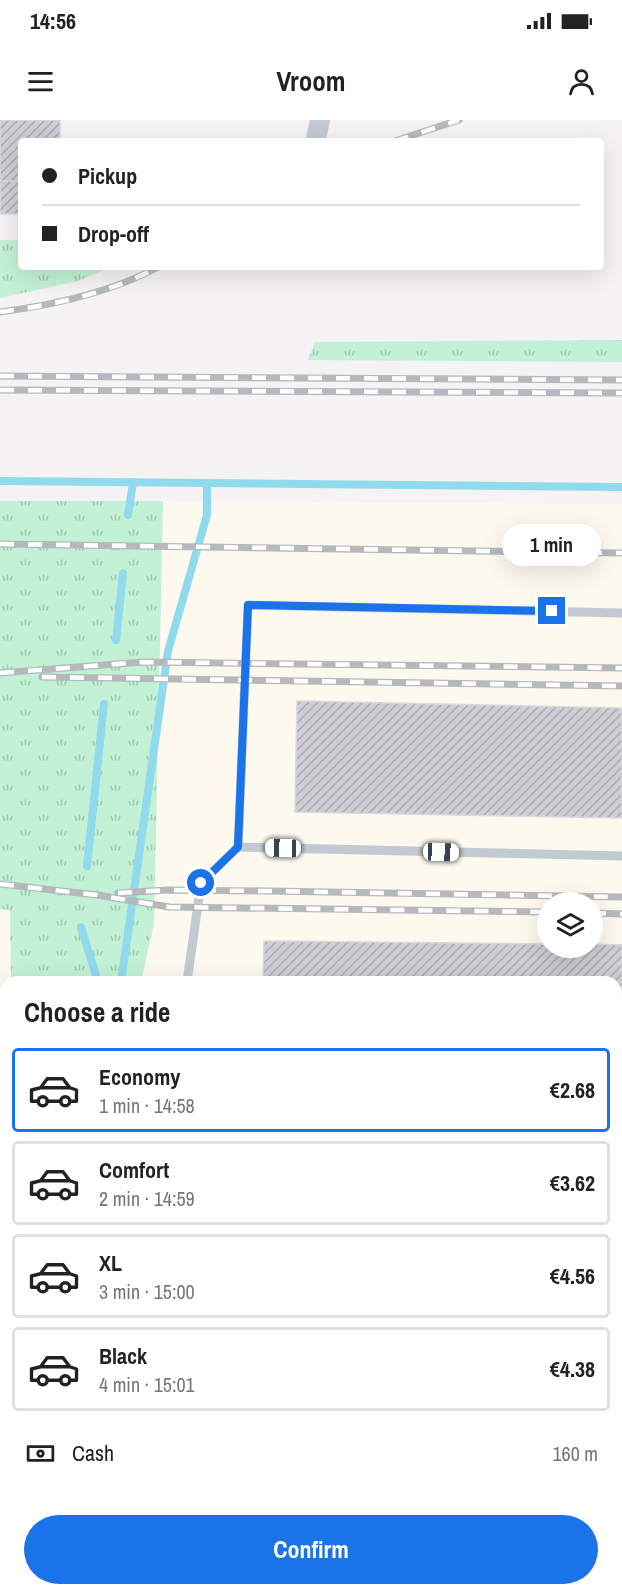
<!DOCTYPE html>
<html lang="en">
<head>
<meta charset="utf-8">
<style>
	:root { --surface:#fff; --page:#f6f6f6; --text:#222; --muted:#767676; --line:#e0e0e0; --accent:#1a73e8 }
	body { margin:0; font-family:"Archivo Narrow",sans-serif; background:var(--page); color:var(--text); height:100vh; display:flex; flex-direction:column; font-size:22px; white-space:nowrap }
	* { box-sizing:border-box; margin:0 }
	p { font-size:20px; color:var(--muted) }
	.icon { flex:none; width:33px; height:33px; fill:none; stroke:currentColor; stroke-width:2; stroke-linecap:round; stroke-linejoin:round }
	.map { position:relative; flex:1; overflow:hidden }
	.panel { position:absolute; left:0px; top:856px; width:622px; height:620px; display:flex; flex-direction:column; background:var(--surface); border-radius:18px 18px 0 0; box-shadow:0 6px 24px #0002 }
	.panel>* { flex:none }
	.hud { position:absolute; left:18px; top:18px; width:586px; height:132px; border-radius:6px; box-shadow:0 6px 24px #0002; display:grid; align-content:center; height:132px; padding:0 24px; background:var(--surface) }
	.tools { position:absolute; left:537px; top:772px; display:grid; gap:12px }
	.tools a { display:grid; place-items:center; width:66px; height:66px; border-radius:50%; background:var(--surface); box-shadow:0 6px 24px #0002; font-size:30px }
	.end { position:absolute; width:27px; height:27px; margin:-14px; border:8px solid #1a73e8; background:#fff; box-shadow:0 0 0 3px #fff }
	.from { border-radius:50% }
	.bubble { position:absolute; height:42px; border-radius:21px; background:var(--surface); box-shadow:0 6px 24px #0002; font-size:20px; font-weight:700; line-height:42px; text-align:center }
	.car { position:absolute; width:18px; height:36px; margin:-18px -9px; border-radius:8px; box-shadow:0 0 4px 2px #0007; background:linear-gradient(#fff 24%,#345 0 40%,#fff 0 76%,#345 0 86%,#fff 0) }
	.hud b { display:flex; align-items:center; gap:21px; height:57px; font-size:22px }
	.hud b+b { border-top:2px solid var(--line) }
	.hud i { width:15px; height:15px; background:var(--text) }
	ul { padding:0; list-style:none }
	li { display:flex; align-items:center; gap:18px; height:84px; margin:0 12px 9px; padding:0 12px; border:3px solid var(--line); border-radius:6px }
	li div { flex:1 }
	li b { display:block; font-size:22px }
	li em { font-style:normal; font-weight:700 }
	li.selected { border-color:var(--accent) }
	li>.icon { width:54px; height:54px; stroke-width:1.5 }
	h2 { padding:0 24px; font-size:27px; line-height:72px }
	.pay { display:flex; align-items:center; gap:15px; height:66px; padding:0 24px; font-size:22px }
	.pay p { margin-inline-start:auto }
	.button { display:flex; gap:12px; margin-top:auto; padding:12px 24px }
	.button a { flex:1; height:69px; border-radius:36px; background:var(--accent); color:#fff; font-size:24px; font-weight:700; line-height:69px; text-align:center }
	.status { display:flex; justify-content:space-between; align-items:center; height:42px; padding:0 30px; background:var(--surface); direction:ltr }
	.status svg { height:16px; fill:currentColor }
	header { display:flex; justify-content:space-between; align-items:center; height:78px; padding:0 24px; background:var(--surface); font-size:27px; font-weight:700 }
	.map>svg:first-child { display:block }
	.commercial { fill:#fdf9ef; fill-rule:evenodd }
	.grass { fill:url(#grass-tufts) }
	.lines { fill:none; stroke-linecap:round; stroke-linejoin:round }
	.stream { stroke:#90daee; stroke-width:8 }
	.building { fill:url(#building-hatch); stroke:#d7d9de; stroke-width:1.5 }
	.service { stroke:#c1cad2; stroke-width:9 }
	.minor { stroke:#c1cad2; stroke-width:20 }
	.rail-casing { stroke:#b5b8bd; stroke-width:7 }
	.rail { stroke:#fff; stroke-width:4.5; stroke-dasharray:14; stroke-linecap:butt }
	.route { stroke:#1a73e8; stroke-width:8 }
</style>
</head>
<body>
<div class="status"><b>14:56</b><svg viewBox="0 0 49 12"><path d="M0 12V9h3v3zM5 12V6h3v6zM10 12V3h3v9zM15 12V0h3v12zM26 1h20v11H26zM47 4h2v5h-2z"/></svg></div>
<header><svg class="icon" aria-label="menu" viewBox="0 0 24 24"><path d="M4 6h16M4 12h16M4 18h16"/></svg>Vroom<svg class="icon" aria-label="person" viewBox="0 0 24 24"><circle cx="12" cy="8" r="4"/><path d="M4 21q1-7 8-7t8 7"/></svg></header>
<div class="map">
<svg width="622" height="1475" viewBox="0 0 622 1475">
	<defs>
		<pattern id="grass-tufts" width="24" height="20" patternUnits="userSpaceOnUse" patternTransform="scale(1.5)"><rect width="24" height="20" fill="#c3f1d5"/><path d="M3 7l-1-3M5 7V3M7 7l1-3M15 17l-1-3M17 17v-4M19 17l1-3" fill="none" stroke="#a0c6b0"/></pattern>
		<pattern id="building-hatch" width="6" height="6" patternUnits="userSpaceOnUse" patternTransform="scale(1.5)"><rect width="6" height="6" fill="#cdcfd5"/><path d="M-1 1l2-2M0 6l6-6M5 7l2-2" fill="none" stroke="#a8abb0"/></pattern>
	</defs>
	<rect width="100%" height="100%" fill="#f5f3f3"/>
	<path class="commercial" d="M163,381L622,384V1393H616V862H6V1379H0V789L154,803ZM548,783H592V828H548Z"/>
	<g class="grass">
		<polygon points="0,120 21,120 21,147 111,147 78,161 0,178"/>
		<polygon points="622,220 622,242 308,240 315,222"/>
		<polygon points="0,381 163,381 154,803 141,862 11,862 10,790 0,789"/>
	</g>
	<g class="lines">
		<g class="stream">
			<polyline points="0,361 622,367"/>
			<polyline points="128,395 133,363"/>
			<polyline points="116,520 123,453"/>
			<polyline points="87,746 104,584"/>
			<polyline points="81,807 98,862"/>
			<polyline points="121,862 168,531 207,395 207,364"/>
		</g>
	</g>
	<g class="building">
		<polygon points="0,0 60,0 60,21 21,21 21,61 0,61"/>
		<rect x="0" y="61" width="21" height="33"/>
		<polygon points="297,581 622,588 622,698 295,692"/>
		<polygon points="264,821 548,824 548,828 592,828 592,824 622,825 622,1187 616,1187 616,862 263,862"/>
	</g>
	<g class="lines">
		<g class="service">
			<polyline points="622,493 248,485 238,727 622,736"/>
			<polyline points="187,862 201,763 238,727"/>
			<polyline points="0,907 6,908"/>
			<polyline points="0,1269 6,1272"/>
			<polyline points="0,1328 6,1332"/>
		</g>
		<g class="minor">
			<polyline points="316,19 320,0"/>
			<polyline points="616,1405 622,1405"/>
			<polyline points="262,1475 263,1470"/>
		</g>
		<defs>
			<g id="rail">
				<polyline points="395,21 459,0"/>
				<path d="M0,192C54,185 110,173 158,147"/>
				<polyline points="0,256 622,260"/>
				<polyline points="0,270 622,273"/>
				<polyline points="0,424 622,433"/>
				<polyline points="0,553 143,542 622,548"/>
				<polyline points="42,557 622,566"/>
				<polyline points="0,764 97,775 169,787 548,792"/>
				<polyline points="118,773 168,770 267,771 622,777"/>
				<polyline points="592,793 622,794"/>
			</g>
		</defs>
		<use href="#rail" class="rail-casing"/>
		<use href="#rail" class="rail"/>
	</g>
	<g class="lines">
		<polyline class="route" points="201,763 238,727 248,485 552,491"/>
	</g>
</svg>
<div class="tools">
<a><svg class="icon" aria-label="layers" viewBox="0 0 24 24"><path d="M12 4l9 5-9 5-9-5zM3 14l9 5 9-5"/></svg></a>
</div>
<i class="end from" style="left:201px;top:763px"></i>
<i class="end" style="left:552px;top:491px"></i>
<div class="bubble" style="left:502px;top:404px;width:99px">1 min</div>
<i class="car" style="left:283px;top:728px;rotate:271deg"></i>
<i class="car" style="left:441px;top:732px;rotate:92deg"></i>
<div class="hud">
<b><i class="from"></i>Pickup</b>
<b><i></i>Drop-off</b>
</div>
<section class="panel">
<h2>Choose a ride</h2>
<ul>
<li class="selected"><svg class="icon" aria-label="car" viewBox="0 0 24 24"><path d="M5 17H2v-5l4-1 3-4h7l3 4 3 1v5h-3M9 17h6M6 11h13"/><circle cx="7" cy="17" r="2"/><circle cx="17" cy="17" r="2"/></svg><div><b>Economy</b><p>1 min · 14:58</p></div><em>€2.68</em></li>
<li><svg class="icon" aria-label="car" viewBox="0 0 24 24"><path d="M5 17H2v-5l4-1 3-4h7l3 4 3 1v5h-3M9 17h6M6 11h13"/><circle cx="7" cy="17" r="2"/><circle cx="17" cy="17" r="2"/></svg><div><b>Comfort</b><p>2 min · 14:59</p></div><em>€3.62</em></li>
<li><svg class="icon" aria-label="car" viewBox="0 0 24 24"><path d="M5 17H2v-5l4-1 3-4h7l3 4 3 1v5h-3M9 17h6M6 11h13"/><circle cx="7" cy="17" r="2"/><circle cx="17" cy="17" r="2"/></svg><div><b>XL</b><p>3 min · 15:00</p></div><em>€4.56</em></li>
<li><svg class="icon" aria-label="car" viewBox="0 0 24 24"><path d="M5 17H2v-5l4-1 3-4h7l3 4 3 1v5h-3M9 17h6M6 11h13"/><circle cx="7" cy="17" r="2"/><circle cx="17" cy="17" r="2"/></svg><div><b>Black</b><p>4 min · 15:01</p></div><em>€4.38</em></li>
</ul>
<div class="pay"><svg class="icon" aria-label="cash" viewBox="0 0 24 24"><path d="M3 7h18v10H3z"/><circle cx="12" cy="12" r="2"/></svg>Cash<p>160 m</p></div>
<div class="button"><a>Confirm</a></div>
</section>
</div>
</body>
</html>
